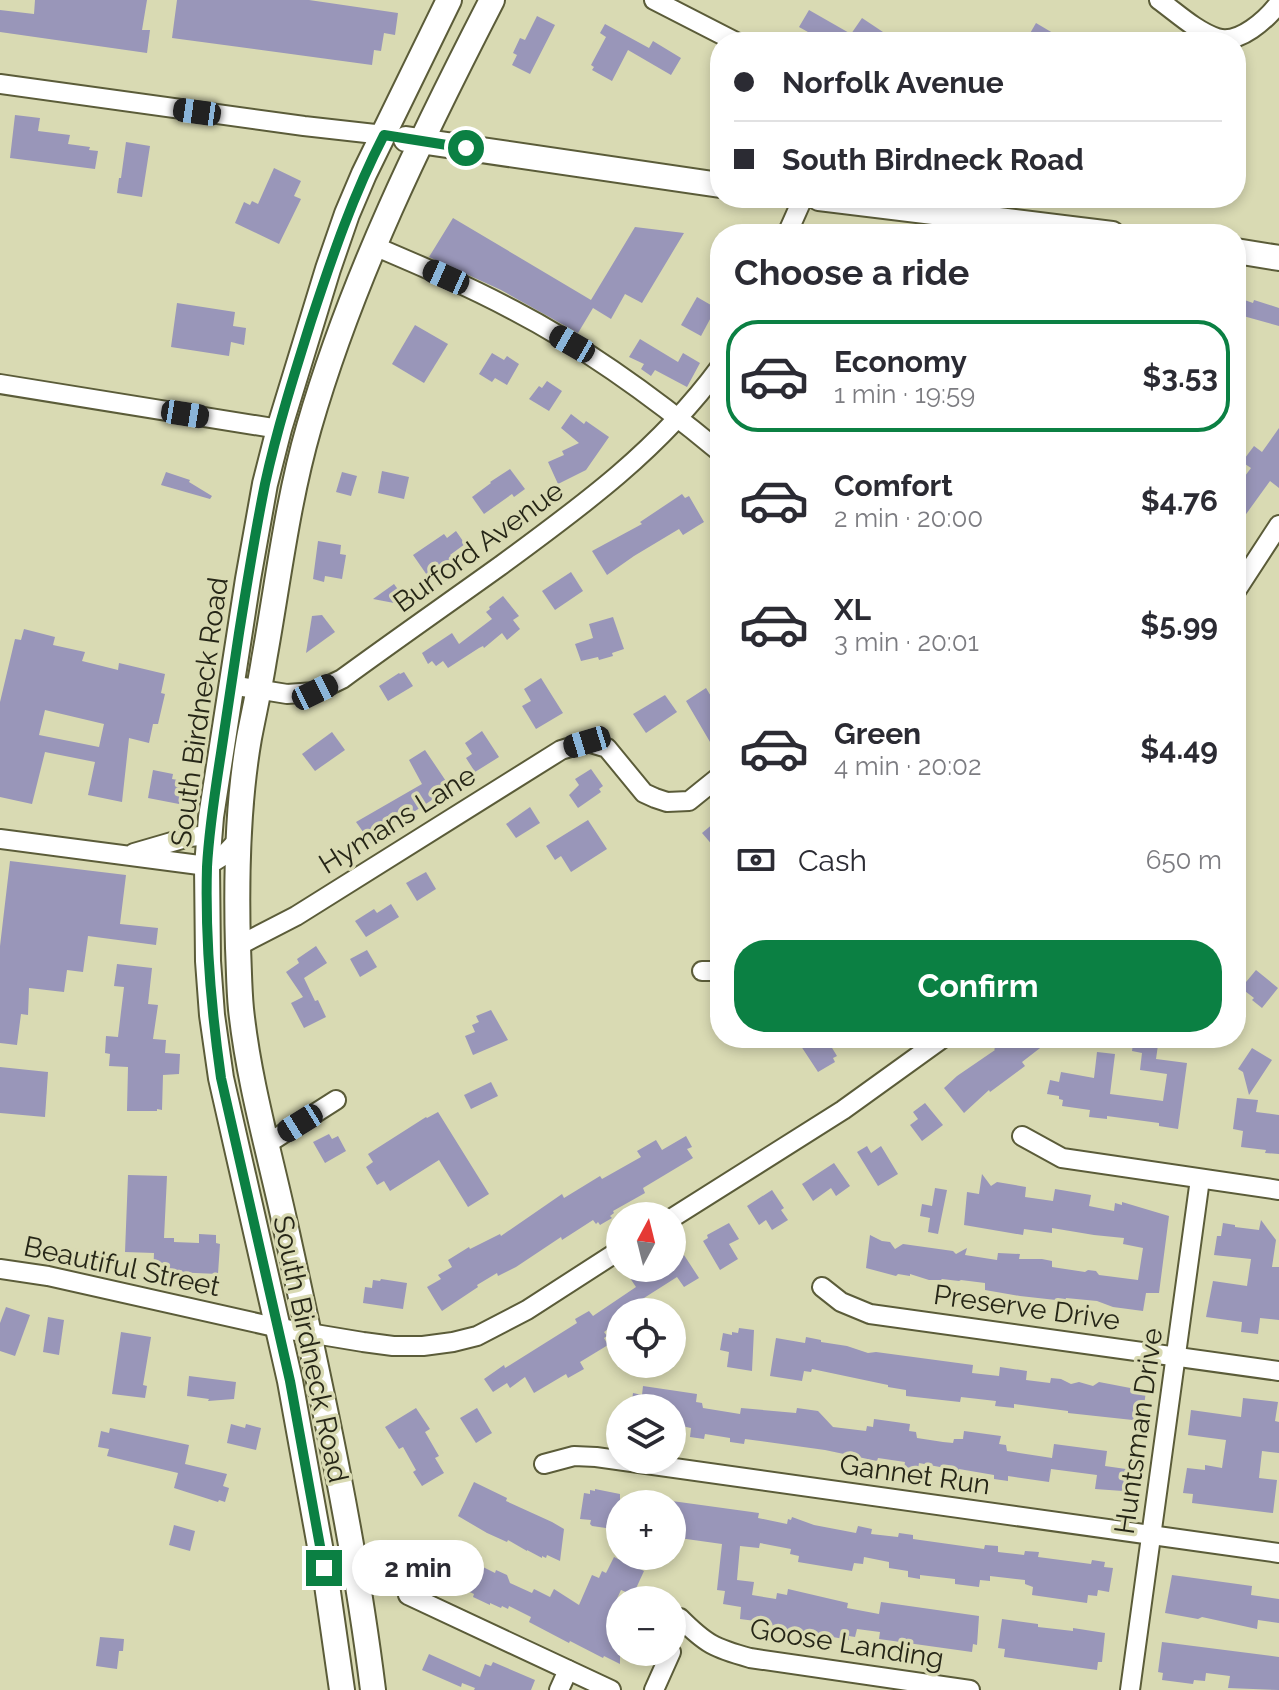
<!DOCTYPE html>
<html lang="en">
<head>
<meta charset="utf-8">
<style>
	:root { --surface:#fff; --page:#f2f2f3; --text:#2b2b33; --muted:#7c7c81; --line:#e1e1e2; --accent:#0b8043 }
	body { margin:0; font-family:Raleway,sans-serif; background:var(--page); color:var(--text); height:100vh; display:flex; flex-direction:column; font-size:30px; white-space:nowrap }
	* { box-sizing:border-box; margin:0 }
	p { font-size:26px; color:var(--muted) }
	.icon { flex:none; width:44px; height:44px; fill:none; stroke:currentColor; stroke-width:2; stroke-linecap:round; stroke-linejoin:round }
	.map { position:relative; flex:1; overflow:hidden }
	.sheet { position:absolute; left:710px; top:224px; width:536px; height:824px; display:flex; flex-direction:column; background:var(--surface); border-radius:32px; box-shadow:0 4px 12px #0003 }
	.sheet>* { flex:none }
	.hud { position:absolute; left:710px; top:32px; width:536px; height:176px; border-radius:32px; box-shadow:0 4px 12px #0003; display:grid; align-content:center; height:176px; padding:0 24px; background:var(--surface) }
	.needle { width:52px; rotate:7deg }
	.controls { position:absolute; left:606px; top:1202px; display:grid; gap:16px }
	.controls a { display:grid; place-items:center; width:80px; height:80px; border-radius:50%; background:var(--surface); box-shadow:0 4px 12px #0003; font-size:40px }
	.end { position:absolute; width:36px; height:36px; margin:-18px; border:10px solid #0b8043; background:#fff; box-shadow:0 0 0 4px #fff }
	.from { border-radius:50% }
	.bubble { position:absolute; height:56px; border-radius:28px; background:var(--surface); box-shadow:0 4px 12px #0003; font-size:26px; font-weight:700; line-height:56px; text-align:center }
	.car { position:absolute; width:24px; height:48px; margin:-24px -12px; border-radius:10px; box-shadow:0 0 6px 2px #0007; background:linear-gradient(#222 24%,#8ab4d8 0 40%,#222 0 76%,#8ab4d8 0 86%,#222 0) }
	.hud b { display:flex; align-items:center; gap:28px; height:76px; font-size:30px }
	.hud b+b { border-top:2px solid var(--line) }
	.hud i { width:20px; height:20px; background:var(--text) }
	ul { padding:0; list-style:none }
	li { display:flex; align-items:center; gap:24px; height:112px; margin:0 16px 12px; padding:0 8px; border:4px solid transparent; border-radius:32px }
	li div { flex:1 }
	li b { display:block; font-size:30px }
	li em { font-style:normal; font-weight:700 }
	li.active { border-color:var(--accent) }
	li>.icon { width:72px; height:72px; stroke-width:1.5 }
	h2 { padding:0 24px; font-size:36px; line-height:96px }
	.pay { display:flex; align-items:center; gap:20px; height:88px; padding:0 24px; font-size:30px }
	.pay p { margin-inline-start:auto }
	.primary-button { display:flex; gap:16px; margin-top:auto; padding:16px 24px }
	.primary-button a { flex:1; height:92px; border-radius:32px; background:var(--accent); color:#fff; font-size:32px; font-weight:700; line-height:92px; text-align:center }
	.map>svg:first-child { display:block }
	.building { fill:#9996b9; fill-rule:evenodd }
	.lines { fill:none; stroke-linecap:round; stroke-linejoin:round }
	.street-casing { stroke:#5b5c39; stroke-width:22 }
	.secondary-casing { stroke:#5b5c39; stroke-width:28 }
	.street { stroke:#fff; stroke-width:18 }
	.secondary { stroke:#fff; stroke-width:24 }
	.route { stroke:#0b8043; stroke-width:10 }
	.labels { text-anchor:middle; stroke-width:7; stroke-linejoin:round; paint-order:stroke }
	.street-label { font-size:28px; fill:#262617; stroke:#d9dab3 }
</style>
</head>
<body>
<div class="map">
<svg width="1279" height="1690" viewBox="0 0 1279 1690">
	<rect width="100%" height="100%" fill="#d9dab3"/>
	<g class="building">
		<polygon points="35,0 147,0 142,30 150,30 147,53 0,32 0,10 34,14"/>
		<polygon points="177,0 309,0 398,13 395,35 384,33 381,51 374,50 372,65 172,38"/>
		<polygon points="809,10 851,34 862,18 898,42 826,42 799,27"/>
		<polygon points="537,16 555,25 530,74 512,65 517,55 513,53 520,38 525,40"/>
		<polygon points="1036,23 1068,42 1025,42"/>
		<polygon points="605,24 649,48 653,41 681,58 671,75 628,50 612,81 592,70 594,67 591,65 606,37 600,33"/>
		<polygon points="15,115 40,118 38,131 70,135 68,144 90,147 89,150 98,151 95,169 10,158"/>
		<polygon points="126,142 150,146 142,197 117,193 119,178 121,178"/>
		<polygon points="274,168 301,181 294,196 301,199 279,244 235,223 244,202 250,205 252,201 258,204"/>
		<polygon points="453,218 591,300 635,227 684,233 642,303 625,294 611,319 593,308 578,333 501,290 429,257"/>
		<polygon points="697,297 716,308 701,336 681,325"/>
		<polygon points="1236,297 1253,303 1254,300 1279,308 1279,326 1236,314"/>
		<polygon points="177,303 235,312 233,326 246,328 244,345 231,342 229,356 171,347"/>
		<polygon points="415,325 448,344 424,383 392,364"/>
		<polygon points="640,339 678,362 683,353 700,363 687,387 655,370 651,376 641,369 644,364 629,357"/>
		<polygon points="492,353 504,360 507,356 519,364 507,385 495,378 492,382 479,374"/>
		<polygon points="547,381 562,391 549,411 529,399 539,386 542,388"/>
		<polygon points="571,414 584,424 586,421 609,437 586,470 558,484 548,462 564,455 562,451 579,443 561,428"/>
		<polygon points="1279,428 1279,488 1270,481 1236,528 1236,488 1251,468 1242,462 1254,446 1262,452"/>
		<polygon points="510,469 525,489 514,497 512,494 484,514 472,497 491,483 490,482"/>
		<polygon points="382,471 409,477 404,499 378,493"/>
		<polygon points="166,472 190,480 189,482 212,496 210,499 161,485"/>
		<polygon points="342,472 357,476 351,496 336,492"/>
		<polygon points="682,494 685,498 689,496 704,522 683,535 679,529 634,556 607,575 592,551 642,524 640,522"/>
		<polygon points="456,531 465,544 450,555 453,558 429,578 413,555 444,534 447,538"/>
		<polygon points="318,541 341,545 340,554 346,555 342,579 325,576 324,582 313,579"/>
		<polygon points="571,572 583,591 555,610 542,591"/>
		<polygon points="394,584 410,606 373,599"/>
		<polygon points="503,596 519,616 513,620 520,629 507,640 502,633 484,648 483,646 479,648 448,668 443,661 436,666 432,661 428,664 422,653 452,633 459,644 492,619 486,612 490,609 489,607"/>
		<polygon points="322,615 335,632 306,653 312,616"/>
		<polygon points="613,617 624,649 612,653 613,656 599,660 598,657 581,661 575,644 593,638 589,624"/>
		<path d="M24,629L55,637L53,645L85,652L82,661L118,670L119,663L165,674L161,693L165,694L158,724H153L149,743L129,738L122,802L88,795L95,762L45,752L32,804L0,797V702L15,639L21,640ZM45,710L104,724L99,747L39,735Z"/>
		<polygon points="404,672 413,686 388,701 379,686 399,673 400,674"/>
		<polygon points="541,678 563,713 536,729 522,706 531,701 524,689"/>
		<polygon points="706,688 715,703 720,700 720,759 686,701"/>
		<polygon points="665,695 677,712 646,733 633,714"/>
		<polygon points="482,731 499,757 475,772 466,758 472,754 465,743"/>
		<polygon points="332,732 345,750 315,771 302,754"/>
		<polygon points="425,750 454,793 438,803 435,798 412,813 380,829 382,836 371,843 356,822 422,784 409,760"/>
		<polygon points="591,769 603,786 599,789 601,792 578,808 569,795 579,785 575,779"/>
		<polygon points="153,770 173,774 172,779 184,781 179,804 148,798"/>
		<polygon points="530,807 540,823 516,838 506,824"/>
		<polygon points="720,818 720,854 702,833"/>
		<polygon points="588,820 607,849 571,872 561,856 555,860 546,846"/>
		<polygon points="10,861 126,875 120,924 158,928 156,945 88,936 83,972 67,970 64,992 29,988 28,1015 21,1014 17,1045 0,1043 0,946"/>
		<polygon points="426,872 436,889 417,901 406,883"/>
		<polygon points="391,904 399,917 366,937 355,921 374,909 377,913"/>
		<polygon points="316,946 327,963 304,978 315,1001 318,1000 326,1017 304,1028 291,1003 303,997 286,972 299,963 297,959"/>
		<polygon points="367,950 377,967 360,977 350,959"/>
		<polygon points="117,964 152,968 148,1004 158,1005 153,1039 166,1040 165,1053 180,1054 179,1074 163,1075 162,1110 157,1109 157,1111 127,1111 128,1067 109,1066 110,1054 105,1053 106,1036 118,1037 124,987 114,986"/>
		<polygon points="1256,970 1278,988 1262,1008 1252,1000 1254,998 1241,988"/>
		<polygon points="491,1010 508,1040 473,1055 465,1036 475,1032 472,1025 479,1022 476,1016"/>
		<polygon points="806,1038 826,1038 837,1056 833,1058 835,1062 818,1072 799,1043"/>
		<polygon points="1008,1038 1053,1038 1022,1062 1025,1066 990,1092 989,1090 964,1113 944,1088 957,1076 995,1050 994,1049"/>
		<polygon points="1134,1038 1159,1038 1156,1059 1187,1063 1178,1129 1159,1126 1159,1123 1107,1116 1107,1119 1089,1117 1090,1110 1062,1106 1063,1100 1059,1099 1059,1096 1047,1094 1050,1080 1059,1082 1061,1072 1094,1078 1097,1052 1115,1054 1110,1094 1163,1101 1167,1074 1140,1070 1142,1053 1132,1051"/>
		<polygon points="1252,1048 1272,1060 1249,1095 1243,1072 1238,1069"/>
		<polygon points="0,1067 48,1072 45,1117 0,1113"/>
		<polygon points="491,1082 498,1096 471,1109 464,1095"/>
		<polygon points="1237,1098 1258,1100 1256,1112 1279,1115 1279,1154 1265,1153 1266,1150 1241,1147 1243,1131 1233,1129"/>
		<polygon points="925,1103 943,1125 922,1141 910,1125 918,1119 913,1112"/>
		<polygon points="438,1112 489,1194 468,1207 439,1160 390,1191 384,1181 377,1185 366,1167 373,1162 368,1154 426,1117 427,1118"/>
		<polygon points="329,1134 332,1139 338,1136 346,1151 325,1163 313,1142"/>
		<polygon points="686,1136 692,1147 687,1149 693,1158 643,1188 645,1193 613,1211 614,1213 610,1216 612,1218 600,1225 598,1222 596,1224 593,1220 562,1240 561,1237 516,1267 498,1276 497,1273 477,1285 478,1287 442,1311 438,1305 427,1287 441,1279 438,1275 452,1267 448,1260 469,1247 470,1249 500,1234 501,1236 562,1194 564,1198 600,1176 602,1179 641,1157 637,1151 656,1140 662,1150"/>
		<polygon points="867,1146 871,1153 881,1146 898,1174 878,1186 857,1152"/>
		<polygon points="834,1163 850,1186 836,1196 831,1188 813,1201 802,1184"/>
		<polygon points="982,1174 991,1186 997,1182 1026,1187 1025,1197 1053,1201 1055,1189 1091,1195 1089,1206 1114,1211 1115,1203 1122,1205 1122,1202 1169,1216 1159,1293 1146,1293 1143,1311 1113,1307 1097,1301 1066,1298 1065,1301 1020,1296 985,1290 985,1283 961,1280 959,1281 942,1279 941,1280 929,1280 910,1274 910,1276 898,1274 896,1276 866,1268 870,1235 882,1241 890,1242 895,1249 903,1244 953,1251 956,1254 967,1248 965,1255 997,1260 998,1253 1020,1254 1019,1259 1042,1259 1052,1261 1052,1267 1085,1272 1088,1270 1096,1271 1099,1275 1138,1280 1143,1248 1123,1244 1124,1238 1094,1235 1052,1228 1052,1233 1024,1229 1023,1235 964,1225 967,1192 979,1194"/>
		<polygon points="128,1175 167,1176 164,1238 174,1238 174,1242 199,1243 199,1234 216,1235 216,1243 220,1244 218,1274 173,1272 173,1277 153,1277 154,1253 125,1252"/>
		<polygon points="935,1188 947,1190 938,1234 928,1232 930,1218 920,1216 922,1204 932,1206"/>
		<polygon points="772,1190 784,1208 781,1210 788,1220 772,1230 766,1220 759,1225 747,1206"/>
		<polygon points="1261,1220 1276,1240 1272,1267 1279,1267 1279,1320 1260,1318 1258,1334 1241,1332 1242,1322 1206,1317 1213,1281 1247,1286 1251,1259 1214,1255 1217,1236 1221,1236 1223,1223 1235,1225 1235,1227 1259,1230"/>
		<polygon points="729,1223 739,1239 729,1244 738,1259 720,1270 703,1241 708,1238 707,1235"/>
		<polygon points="672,1246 680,1258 684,1255 699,1278 684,1287 677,1277 633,1305 638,1312 620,1312 620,1321 604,1332 607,1336 604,1338 608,1345 580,1362 584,1369 568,1378 566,1374 534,1393 525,1377 510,1388 507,1383 493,1392 484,1379 504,1365 505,1368 577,1323 575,1319 589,1311 593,1316 636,1287 628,1275 638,1268 672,1268"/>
		<polygon points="381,1279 407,1283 403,1309 363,1303 365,1287 372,1288 373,1280 380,1281"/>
		<polygon points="6,1307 30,1315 15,1356 0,1351 0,1323"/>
		<polygon points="48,1317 64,1320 59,1355 43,1352"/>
		<polygon points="739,1328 754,1330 752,1371 727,1367 729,1352 720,1350 723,1333 732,1335 732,1332 738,1333"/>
		<polygon points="121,1332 151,1337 143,1385 147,1386 145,1398 112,1394"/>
		<polygon points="806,1337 821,1340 821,1342 847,1346 868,1353 876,1352 973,1365 972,1373 999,1376 1000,1367 1027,1371 1026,1380 1050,1383 1051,1378 1061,1379 1071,1384 1079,1382 1093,1386 1099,1382 1146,1391 1142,1421 1068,1413 1068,1411 1014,1404 1014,1408 995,1406 996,1401 961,1397 960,1402 906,1396 906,1390 888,1387 888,1385 812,1369 811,1372 804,1371 802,1381 770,1376 776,1338 805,1343"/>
		<polygon points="189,1376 236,1382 234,1399 208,1401 209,1399 187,1396"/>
		<polygon points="643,1386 697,1394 696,1402 702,1403 703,1408 740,1414 741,1408 796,1413 797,1408 818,1411 833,1427 866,1431 867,1426 873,1427 874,1419 910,1424 909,1431 916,1432 917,1438 943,1442 953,1443 954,1439 963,1439 964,1431 1001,1436 999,1444 1006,1445 1007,1451 1052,1458 1054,1444 1107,1451 1105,1466 1126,1469 1123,1491 1095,1489 1097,1475 1051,1469 1049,1482 1008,1476 1008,1481 994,1479 994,1475 959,1469 959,1474 944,1472 945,1468 919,1463 918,1469 904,1467 905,1462 878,1458 877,1461 825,1450 745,1439 744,1444 730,1442 730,1438 705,1434 704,1439 690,1437 691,1428 672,1424 672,1408 631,1408 633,1393 642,1395"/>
		<polygon points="1243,1398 1278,1402 1275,1421 1279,1422 1279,1453 1262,1451 1259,1478 1277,1480 1273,1513 1192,1503 1193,1494 1183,1493 1187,1468 1205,1470 1205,1465 1222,1468 1226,1440 1188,1435 1191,1410 1241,1417"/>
		<polygon points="416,1408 430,1429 425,1432 439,1456 435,1458 444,1473 422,1486 413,1472 416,1470 403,1447 399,1449 385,1427"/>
		<polygon points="477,1408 492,1433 476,1443 460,1418"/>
		<polygon points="231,1424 245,1428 246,1424 261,1428 256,1450 227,1443"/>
		<polygon points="110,1428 189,1445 185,1464 227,1474 223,1486 229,1488 225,1502 219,1500 218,1502 174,1488 178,1473 107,1456 109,1449 98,1447 101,1431 109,1433"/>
		<polygon points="474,1482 507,1498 506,1501 552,1522 564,1529 560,1561 547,1555 546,1558 542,1556 542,1558 527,1550 527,1551 508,1540 507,1542 487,1533 458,1516"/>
		<polygon points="595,1489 620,1494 620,1530 592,1526 590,1524 591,1520 580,1519 584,1493 590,1494 590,1490 595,1491"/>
		<polygon points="672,1501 759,1513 758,1518 787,1524 788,1519 791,1520 792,1517 814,1525 856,1533 858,1526 872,1529 871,1534 898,1537 899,1533 913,1535 913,1539 984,1549 985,1545 998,1546 998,1552 1024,1555 1025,1551 1039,1552 1038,1557 1091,1564 1092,1560 1105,1562 1104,1567 1113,1568 1109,1592 1098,1590 1097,1596 1088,1595 1087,1603 1032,1595 1033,1587 1025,1584 1025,1580 990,1576 990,1581 980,1580 979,1587 955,1584 955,1579 920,1575 920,1579 908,1577 908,1571 889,1568 889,1562 864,1557 863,1564 854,1563 852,1571 798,1562 799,1556 790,1554 791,1549 760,1543 759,1548 740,1546 737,1580 754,1582 752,1595 776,1599 777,1593 787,1595 788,1589 848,1603 847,1608 879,1614 881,1602 979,1616 977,1645 973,1644 972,1652 879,1639 880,1632 857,1629 855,1637 849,1636 849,1640 806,1632 806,1635 773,1628 768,1627 769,1624 763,1623 763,1622 740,1619 741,1607 723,1604 725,1591 717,1590 722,1544 672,1537"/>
		<polygon points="174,1525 195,1531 190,1551 169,1545"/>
		<polygon points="418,1542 426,1545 434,1542 445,1547 444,1550 463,1559 466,1568 477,1564 495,1573 496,1570 507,1575 510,1583 532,1593 534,1589 550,1597 554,1589 579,1605 592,1575 599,1578 602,1571 606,1573 614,1557 644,1571 633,1595 621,1590 609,1616 620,1622 620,1664 604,1656 603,1658 570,1641 569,1643 529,1622 531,1617 509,1606 508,1609 502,1606 501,1608 490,1603 490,1605 473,1597 474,1594 441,1579 439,1582 416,1571 418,1568 408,1563"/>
		<polygon points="1172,1575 1252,1586 1251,1595 1279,1599 1279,1623 1258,1620 1257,1629 1202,1617 1198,1619 1165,1613"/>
		<polygon points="1002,1619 1038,1624 1038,1627 1073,1631 1073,1628 1105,1633 1102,1662 1098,1662 1097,1670 1004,1657 1005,1649 998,1648"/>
		<polygon points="100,1637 124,1639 123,1651 119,1651 117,1669 96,1666"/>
		<polygon points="1162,1642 1279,1657 1279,1690 1228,1688 1230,1676 1206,1673 1205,1681 1194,1680 1193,1684 1162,1680 1163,1673 1158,1672"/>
		<polygon points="429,1654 480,1677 485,1664 491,1666 493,1662 535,1680 531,1690 474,1690 475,1688 462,1683 461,1687 422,1670"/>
	</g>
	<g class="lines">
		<defs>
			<g id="street">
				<polyline points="654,0 736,42"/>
				<path d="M1159,0C1177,13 1196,31 1217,38C1239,45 1267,19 1279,3"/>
				<polyline points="0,84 304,126 384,135"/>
				<polyline points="787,234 803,198"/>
				<path d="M374,246C421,266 468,286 513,310C588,349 655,398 720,452"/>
				<polyline points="0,384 279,429"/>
				<polyline points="1236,591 1279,525"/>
				<path d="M231,685L287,694L315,692L342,679C394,641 447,604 500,566C582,506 659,450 720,367"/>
				<polyline points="0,839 207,866 223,856 238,840"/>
				<polyline points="134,853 189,837 210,835"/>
				<polyline points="238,946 296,916 561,750 587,742 607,748 644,793 655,798 667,802 689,801 720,776"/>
				<polyline points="702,971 720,971"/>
				<polyline points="1022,1136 1062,1158 1279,1190"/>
				<polyline points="267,1144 336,1100"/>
				<polyline points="672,1218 843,1110 943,1038"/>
				<polyline points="0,1269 48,1276 279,1328 363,1342 393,1346 423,1346 453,1342 477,1336 527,1310 620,1250"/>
				<polyline points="822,1287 841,1302 870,1314 1279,1371"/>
				<polyline points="544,1464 574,1456 596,1457 1279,1553"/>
				<polyline points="408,1595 611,1690"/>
				<path d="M680,1618C706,1644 714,1648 750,1658L970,1690"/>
				<polyline points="559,1690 568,1670"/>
				<polyline points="654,1690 671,1652"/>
				<polyline points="1130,1690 1200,1179"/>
			</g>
			<g id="secondary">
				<polyline points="406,139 720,185"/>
				<polyline points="819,198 1112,234"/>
				<polyline points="1236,251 1279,258"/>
				<polyline points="342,1690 327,1585 290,1381 221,1078 212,1015 208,961 207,866 211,817 248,579 265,484 279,429 328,269 347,214 364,174 449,0"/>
				<path d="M373,1690C354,1536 320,1384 287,1233C271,1158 249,1085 241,1009C239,989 239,968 238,948C236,878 237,807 249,738C254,712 260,686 264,660C278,583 287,503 309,427C352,278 421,138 492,0"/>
			</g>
		</defs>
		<use href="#street" class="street-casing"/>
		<use href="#secondary" class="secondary-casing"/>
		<use href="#street" class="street"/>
		<use href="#secondary" class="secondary"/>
	</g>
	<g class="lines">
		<path class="route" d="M324,1568L290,1381L221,1078C211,1008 205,938 207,867C209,829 215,791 221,753C227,713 233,673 239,633C247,583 255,533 265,484C277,429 294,375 311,321C332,257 353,195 384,135L466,148"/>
	</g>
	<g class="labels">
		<g class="street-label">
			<text transform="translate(478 546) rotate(-36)" y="10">Burford Avenue</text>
			<text transform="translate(199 712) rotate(-82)" y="10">South Birdneck Road</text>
			<text transform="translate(397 819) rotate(-32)" y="10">Hymans Lane</text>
			<text transform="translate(122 1266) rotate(12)" y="10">Beautiful Street</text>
			<text transform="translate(1027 1307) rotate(8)" y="10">Preserve Drive</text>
			<text transform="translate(311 1349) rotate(78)" y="10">South Birdneck Road</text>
			<text transform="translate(1138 1431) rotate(-82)" y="10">Huntsman Drive</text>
			<text transform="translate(915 1474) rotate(8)" y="10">Gannet Run</text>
			<text transform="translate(847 1643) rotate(9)" y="10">Goose Landing</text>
		</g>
	</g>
</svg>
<div class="controls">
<a><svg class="needle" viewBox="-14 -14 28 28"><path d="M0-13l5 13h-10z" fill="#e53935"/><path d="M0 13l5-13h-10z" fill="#7c7c81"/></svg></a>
<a><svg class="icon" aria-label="locate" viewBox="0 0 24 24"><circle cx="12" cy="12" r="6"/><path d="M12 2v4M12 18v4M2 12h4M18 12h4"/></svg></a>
<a><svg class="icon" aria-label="layers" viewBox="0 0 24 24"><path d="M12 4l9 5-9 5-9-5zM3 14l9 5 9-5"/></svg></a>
<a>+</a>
<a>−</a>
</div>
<i class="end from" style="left:466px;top:148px"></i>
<i class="end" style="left:324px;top:1568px"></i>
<div class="bubble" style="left:352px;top:1540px;width:132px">2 min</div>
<i class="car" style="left:197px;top:112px;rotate:278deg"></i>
<i class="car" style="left:446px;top:277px;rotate:294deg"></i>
<i class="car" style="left:572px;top:344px;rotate:300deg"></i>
<i class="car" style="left:185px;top:414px;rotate:99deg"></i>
<i class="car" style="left:315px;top:692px;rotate:64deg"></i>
<i class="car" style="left:587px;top:742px;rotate:253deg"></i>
<i class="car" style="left:300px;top:1123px;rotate:238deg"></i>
<div class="hud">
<b><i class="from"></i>Norfolk Avenue</b>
<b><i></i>South Birdneck Road</b>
</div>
<section class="sheet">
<h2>Choose a ride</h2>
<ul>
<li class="active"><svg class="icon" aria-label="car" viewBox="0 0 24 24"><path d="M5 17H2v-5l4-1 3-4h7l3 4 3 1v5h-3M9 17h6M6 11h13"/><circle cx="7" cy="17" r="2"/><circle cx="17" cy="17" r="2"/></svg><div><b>Economy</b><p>1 min · 19:59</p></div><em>$3.53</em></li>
<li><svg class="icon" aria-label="car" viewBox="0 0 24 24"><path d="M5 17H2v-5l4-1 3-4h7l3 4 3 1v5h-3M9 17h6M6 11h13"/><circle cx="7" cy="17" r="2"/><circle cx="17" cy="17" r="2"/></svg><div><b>Comfort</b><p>2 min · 20:00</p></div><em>$4.76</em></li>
<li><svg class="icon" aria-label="car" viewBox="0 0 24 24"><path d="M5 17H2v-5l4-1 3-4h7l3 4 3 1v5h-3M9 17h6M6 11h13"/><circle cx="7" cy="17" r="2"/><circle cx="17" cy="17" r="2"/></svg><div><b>XL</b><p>3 min · 20:01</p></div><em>$5.99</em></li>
<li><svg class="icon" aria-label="car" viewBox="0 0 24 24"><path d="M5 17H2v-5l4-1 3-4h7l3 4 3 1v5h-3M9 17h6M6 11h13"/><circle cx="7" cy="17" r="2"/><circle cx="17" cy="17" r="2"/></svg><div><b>Green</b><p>4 min · 20:02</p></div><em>$4.49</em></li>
</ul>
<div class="pay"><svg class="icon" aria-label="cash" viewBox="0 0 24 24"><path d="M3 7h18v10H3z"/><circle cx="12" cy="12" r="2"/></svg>Cash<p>650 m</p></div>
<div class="primary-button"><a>Confirm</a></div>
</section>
</div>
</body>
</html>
